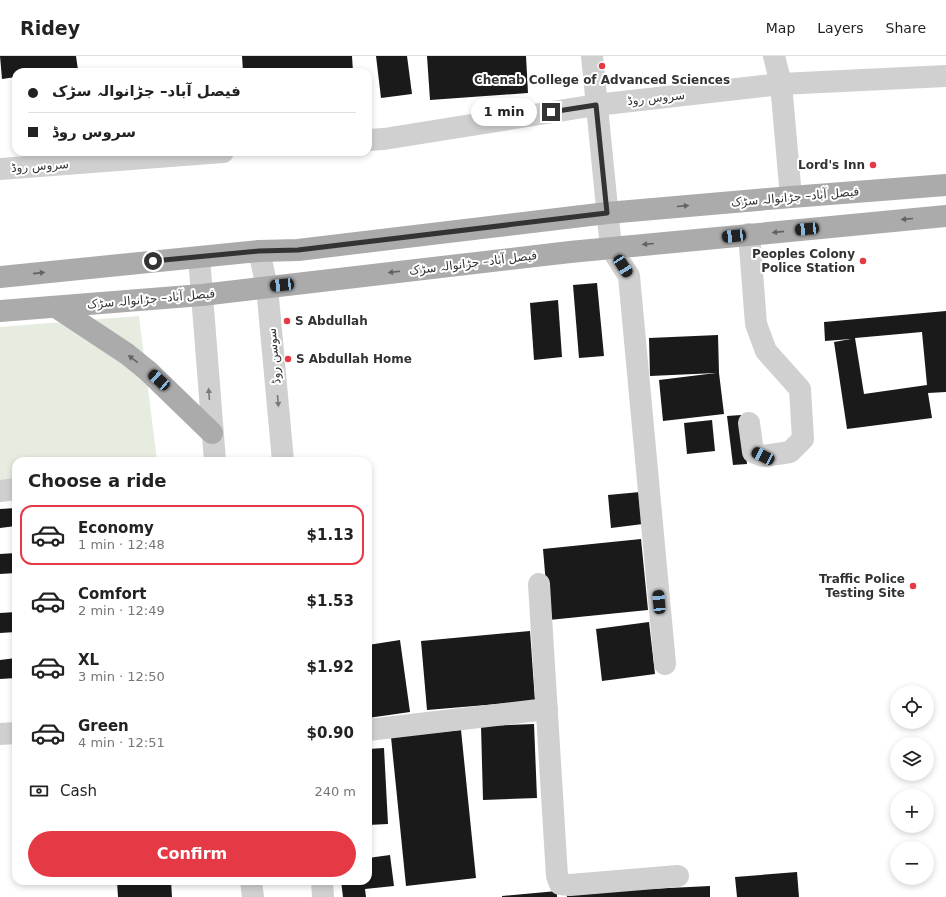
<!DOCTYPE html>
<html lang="en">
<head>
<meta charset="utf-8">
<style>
	:root { --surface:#fff; --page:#f2f2f2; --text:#222; --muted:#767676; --line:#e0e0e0; --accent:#e63946 }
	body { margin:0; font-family:"DejaVu Sans","Noto Naskh Arabic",sans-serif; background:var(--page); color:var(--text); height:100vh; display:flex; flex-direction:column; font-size:15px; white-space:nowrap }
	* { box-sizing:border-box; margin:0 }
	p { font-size:13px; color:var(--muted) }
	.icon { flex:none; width:22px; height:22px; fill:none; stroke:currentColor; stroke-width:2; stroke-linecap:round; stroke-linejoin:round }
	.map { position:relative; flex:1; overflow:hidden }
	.details { position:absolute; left:12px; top:401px; width:360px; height:428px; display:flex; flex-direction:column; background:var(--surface); border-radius:12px; box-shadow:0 2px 6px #0003 }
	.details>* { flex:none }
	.guide { position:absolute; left:12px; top:12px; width:360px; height:88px; border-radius:12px; box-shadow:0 2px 6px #0003; display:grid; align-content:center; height:88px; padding:0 16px; background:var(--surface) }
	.controls { position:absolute; left:890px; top:629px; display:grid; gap:8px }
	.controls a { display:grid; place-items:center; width:44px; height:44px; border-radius:50%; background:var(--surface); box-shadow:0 2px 6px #0003; font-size:20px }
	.end { position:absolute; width:18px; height:18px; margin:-9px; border:5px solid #333; background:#fff; box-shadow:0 0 0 2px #fff }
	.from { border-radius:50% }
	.bubble { position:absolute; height:28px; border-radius:14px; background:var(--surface); box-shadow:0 2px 6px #0003; font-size:13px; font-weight:600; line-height:28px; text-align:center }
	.car { position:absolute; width:12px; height:24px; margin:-12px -6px; border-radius:5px; box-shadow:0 0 3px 1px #0007; background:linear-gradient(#222 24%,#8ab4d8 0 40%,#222 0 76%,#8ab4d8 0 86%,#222 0) }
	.guide b { display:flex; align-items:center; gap:14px; height:38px; font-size:15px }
	.guide b+b { border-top:1px solid var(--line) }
	.guide i { width:10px; height:10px; background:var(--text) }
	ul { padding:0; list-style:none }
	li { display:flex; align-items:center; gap:12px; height:60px; margin:0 8px 6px; padding:0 8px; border:2px solid transparent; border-radius:12px }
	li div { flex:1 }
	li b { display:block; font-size:15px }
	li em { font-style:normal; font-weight:600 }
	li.active { border-color:var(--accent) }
	li>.icon { width:36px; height:36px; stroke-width:1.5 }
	h2 { padding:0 16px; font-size:18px; line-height:48px }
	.pay { display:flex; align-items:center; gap:10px; height:44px; padding:0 16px; font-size:15px }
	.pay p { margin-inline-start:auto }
	.cta { display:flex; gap:8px; margin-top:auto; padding:8px 16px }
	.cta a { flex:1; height:46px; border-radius:24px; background:var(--accent); color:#fff; font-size:16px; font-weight:600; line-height:46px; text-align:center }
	header { display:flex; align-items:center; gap:24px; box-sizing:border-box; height:56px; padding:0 20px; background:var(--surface); border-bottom:1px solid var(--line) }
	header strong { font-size:19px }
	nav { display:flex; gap:22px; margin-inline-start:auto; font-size:14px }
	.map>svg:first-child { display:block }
	.green { fill:#e6ecdf }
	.building { fill:#1a1a1a; fill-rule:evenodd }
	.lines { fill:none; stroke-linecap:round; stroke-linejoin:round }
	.minor { stroke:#d0d0d0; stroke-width:22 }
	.major { stroke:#ababab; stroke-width:22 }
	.oneway { fill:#636363 }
	.oneway2 { fill:#7a7a7a }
	.route { stroke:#333; stroke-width:5 }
	.poi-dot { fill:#e63946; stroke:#fff; stroke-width:1.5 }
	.labels { text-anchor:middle; stroke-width:4; stroke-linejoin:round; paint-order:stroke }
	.poi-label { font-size:12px; font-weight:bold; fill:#333; stroke:#fff; text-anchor:end }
	.street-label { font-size:12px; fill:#333; stroke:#fff }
</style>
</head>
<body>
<header>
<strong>Ridey</strong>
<nav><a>Map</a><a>Layers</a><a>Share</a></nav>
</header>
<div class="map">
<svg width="946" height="841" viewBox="0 0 946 841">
	<rect width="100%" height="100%" fill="#fff"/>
	<polygon class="green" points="139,260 157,405 16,405 16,427 0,429 0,271"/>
	<g class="building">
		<polygon points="0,0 76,0 78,14 62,16 16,16 16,21 2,23"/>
		<polygon points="242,0 352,0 353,16 243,16"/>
		<polygon points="376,0 407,0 412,38 381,42"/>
		<polygon points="427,0 526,0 528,37 430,44"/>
		<polygon points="597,227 604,300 579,302 573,229"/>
		<polygon points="558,244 562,301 534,304 530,247"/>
		<path d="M946,255V336L928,337L932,362L847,373L834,286L851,283L825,285L824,266ZM922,276L927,329L864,338L855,282Z"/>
		<polygon points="718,279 719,317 724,358 663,365 659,324 716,317 650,320 649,282"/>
		<polygon points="741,359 747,408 733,409 727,360"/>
		<polygon points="712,364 715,395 687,398 684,367"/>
		<polygon points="640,436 643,468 611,472 608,439"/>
		<polygon points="16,452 16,470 0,472 0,453"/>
		<polygon points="641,483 648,554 549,564 543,493"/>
		<polygon points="16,497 16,517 0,518 0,498"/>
		<polygon points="16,556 16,576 0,577 0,557"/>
		<polygon points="649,566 655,618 602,625 596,573"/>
		<polygon points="530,575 535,645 427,654 421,585"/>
		<polygon points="400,584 410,656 368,662 368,589"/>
		<polygon points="16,602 16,622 0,623 0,604"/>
		<polygon points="534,668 537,742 483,744 481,670"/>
		<polygon points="461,674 476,822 406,830 391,681"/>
		<polygon points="384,692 388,768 368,769 368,693"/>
		<polygon points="390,799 394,830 365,833 366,841 343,841 341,825 368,825 368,802"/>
		<polygon points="797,816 799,841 737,841 735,821"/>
		<polygon points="117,825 171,825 172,841 118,841"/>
		<polygon points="710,830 710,841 567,841 567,837"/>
		<polygon points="557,835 557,841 502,841 502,840"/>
	</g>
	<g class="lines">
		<g class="minor">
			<polyline points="592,0 611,192 629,220 665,608"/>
			<polyline points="774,0 781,28 791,141"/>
			<polyline points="368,84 384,83 596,49 781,28 946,20"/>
			<polyline points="0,113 223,96"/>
			<polyline points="749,178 756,268 766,295 800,333 803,383 790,396 763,400 753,396 749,367"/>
			<polyline points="259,195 267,231 283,405"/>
			<polyline points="199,201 215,405"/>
			<polyline points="0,435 16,433"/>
			<polyline points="539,528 557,820 560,828 570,829 678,820"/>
			<polyline points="368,674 547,653"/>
			<polyline points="0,678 16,677"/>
			<polyline points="251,825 253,841"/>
			<polyline points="322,825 323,841"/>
		</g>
		<g class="major">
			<polyline points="0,221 259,195 298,194 607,157 791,141 946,129"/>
			<polyline points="56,251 127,298 148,315 212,377"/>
			<polyline points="0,255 202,239 570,196 946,160"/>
		</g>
	</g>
	<defs><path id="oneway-solid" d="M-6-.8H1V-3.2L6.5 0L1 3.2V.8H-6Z"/></defs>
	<g class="oneway">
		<use href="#oneway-solid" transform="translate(683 150) rotate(-5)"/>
		<use href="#oneway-solid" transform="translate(907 163) rotate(175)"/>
		<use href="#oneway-solid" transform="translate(778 176) rotate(174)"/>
		<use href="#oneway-solid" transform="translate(648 188) rotate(175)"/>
		<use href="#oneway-solid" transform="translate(394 216) rotate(173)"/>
		<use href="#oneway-solid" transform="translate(39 217) rotate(-6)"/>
		<use href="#oneway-solid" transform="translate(133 303) rotate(-143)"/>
	</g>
	<g class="oneway2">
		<use href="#oneway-solid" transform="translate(209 338) rotate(-94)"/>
		<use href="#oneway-solid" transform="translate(278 345) rotate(85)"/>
	</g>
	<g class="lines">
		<polyline class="route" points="153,205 259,195 298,194 607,157 596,49 551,56"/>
	</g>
	<g class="poi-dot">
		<circle cx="602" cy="10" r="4"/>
		<circle cx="873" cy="109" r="4"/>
		<circle cx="863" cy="205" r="4"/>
		<circle cx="287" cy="265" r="4"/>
		<circle cx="288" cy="303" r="4"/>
		<circle cx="913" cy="530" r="4"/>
	</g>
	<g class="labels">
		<g class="poi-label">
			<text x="602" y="28" text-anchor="middle">Chenab College of Advanced Sciences</text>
			<text x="865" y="113">Lord's Inn</text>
			<text x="855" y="202">Peoples Colony<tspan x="855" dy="14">Police Station</tspan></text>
			<text x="295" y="269" text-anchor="start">S Abdullah</text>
			<text x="296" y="307" text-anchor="start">S Abdullah Home</text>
			<text x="905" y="527">Traffic Police<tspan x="905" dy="14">Testing Site</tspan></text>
		</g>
		<g class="street-label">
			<text transform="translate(656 42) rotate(-6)" y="4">سروس روڈ</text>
			<text transform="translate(40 110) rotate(-4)" y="4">سروس روڈ</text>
			<text transform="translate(795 141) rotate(-5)" y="4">فیصل آباد– جڑانوالہ سڑک</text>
			<text transform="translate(473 207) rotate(-7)" y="4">فیصل آباد– جڑانوالہ سڑک</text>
			<text transform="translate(151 243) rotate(-5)" y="4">فیصل آباد– جڑانوالہ سڑک</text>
			<text transform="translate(274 300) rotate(-95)" y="4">سوسن روڈ</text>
		</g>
	</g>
</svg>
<div class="controls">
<a><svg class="icon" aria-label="locate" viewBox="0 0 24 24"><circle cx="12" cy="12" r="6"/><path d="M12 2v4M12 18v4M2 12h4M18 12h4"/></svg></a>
<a><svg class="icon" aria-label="layers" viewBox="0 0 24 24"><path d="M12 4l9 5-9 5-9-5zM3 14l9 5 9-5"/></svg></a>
<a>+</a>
<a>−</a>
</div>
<i class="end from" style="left:153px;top:205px"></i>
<i class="end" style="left:551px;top:56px"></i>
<div class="bubble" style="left:471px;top:42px;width:66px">1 min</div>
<i class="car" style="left:807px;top:173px;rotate:265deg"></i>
<i class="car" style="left:734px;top:180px;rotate:264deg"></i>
<i class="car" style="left:623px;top:210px;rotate:147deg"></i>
<i class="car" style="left:282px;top:229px;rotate:264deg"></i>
<i class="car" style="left:159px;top:324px;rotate:312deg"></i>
<i class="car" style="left:763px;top:400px;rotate:297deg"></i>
<i class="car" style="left:659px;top:546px;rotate:355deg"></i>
<div class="guide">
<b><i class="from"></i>فیصل آباد– جڑانوالہ سڑک</b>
<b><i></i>سروس روڈ</b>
</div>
<section class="details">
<h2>Choose a ride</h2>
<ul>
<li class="active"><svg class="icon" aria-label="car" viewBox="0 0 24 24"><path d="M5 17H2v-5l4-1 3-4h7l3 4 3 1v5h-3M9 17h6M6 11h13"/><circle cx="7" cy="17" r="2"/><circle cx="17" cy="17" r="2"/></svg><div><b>Economy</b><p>1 min · 12:48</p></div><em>$1.13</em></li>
<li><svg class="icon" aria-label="car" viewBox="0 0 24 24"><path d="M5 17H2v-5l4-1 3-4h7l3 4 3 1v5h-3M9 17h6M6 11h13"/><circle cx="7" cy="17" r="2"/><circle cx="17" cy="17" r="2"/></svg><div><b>Comfort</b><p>2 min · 12:49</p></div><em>$1.53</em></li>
<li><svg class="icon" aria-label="car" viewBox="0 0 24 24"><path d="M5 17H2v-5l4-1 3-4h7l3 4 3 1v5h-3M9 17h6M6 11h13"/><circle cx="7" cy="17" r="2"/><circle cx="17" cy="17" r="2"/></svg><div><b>XL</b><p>3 min · 12:50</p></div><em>$1.92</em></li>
<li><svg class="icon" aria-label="car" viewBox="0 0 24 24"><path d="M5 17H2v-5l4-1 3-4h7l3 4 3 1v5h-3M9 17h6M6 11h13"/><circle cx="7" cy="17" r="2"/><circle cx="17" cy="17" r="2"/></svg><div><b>Green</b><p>4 min · 12:51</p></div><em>$0.90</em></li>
</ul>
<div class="pay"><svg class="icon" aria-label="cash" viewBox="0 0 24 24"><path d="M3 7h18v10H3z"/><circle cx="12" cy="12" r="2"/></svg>Cash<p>240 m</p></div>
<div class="cta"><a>Confirm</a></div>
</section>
</div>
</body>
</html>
